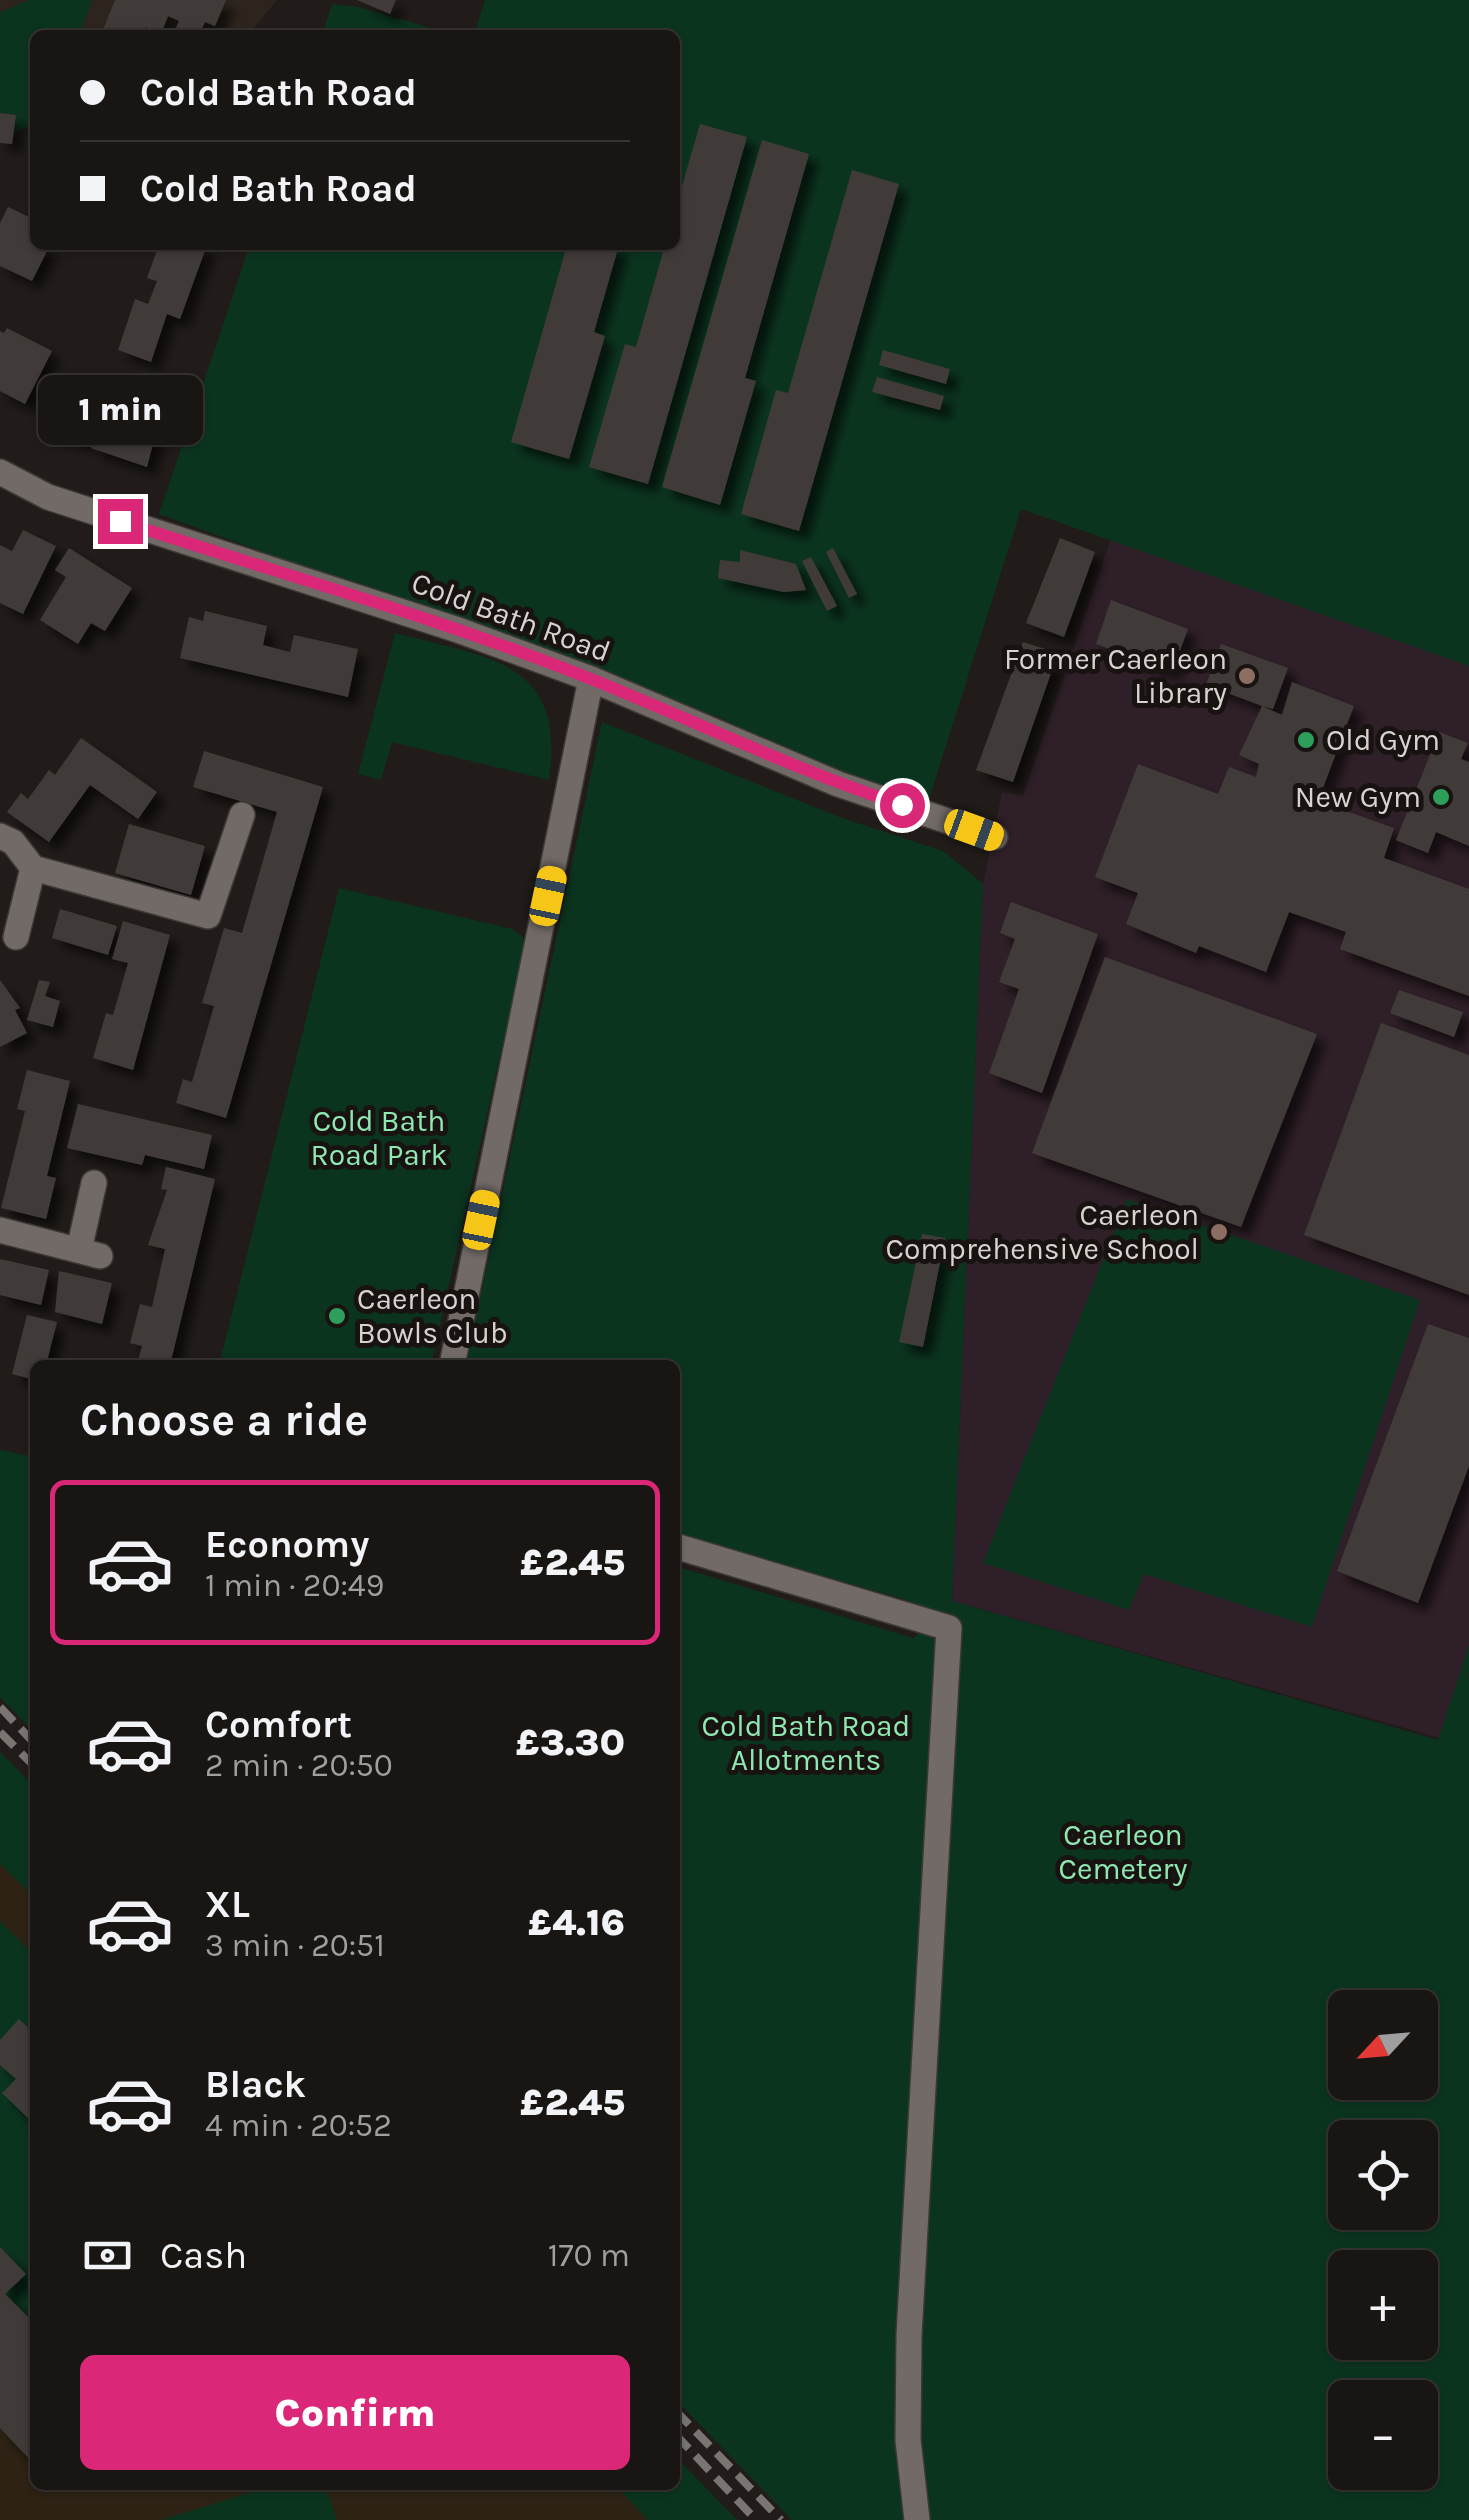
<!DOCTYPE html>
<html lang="en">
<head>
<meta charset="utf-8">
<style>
	:root { --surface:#191513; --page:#262221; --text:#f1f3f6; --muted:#9f9fa0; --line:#373433; --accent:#db2777 }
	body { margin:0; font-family:Karla,sans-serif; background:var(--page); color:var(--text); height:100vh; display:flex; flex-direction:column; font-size:38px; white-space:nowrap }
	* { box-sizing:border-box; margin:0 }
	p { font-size:32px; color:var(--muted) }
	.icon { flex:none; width:55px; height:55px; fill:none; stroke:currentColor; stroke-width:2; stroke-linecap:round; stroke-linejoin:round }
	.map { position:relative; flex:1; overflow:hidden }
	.drawer { position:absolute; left:30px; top:1360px; width:650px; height:1130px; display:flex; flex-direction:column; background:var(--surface); border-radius:15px; box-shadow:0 2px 8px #0004,0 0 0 2px var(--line) }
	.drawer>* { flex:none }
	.hud { position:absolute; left:30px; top:30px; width:650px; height:220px; border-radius:15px; box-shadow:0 2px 8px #0004,0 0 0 2px var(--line); display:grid; align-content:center; height:220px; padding:0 50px; background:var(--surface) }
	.needle { width:65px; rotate:244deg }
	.controls { position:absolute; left:1328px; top:1990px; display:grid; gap:20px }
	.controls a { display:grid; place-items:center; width:110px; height:110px; border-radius:15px; background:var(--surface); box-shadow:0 2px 8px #0004,0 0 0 2px var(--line); font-size:50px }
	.end { position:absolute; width:45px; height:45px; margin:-22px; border:12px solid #db2777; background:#fff; box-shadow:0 0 0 5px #fff }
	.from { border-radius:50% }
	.bubble { position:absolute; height:70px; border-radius:15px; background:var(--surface); box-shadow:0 2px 8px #0004,0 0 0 2px var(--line); font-size:32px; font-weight:800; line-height:70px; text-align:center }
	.car { position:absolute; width:30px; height:60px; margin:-30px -15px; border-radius:12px; box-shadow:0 0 8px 2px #0007; background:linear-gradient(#f5c518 24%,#345 0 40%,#f5c518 0 76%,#345 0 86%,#f5c518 0) }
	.hud b { display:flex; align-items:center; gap:35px; height:95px; font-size:38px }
	.hud b+b { border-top:2px solid var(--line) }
	.hud i { width:25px; height:25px; background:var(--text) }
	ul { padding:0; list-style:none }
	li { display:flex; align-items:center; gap:30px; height:165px; margin:0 20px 15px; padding:0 30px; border:5px solid transparent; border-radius:15px }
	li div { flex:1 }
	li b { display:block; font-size:38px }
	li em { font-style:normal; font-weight:800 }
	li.active { border-color:var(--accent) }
	li>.icon { width:90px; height:90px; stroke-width:1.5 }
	h2 { padding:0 50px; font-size:45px; line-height:120px }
	.pay { display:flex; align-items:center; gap:25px; height:110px; padding:0 50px; font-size:38px }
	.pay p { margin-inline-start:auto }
	.button { display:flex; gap:20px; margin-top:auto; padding:20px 50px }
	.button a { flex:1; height:115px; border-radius:15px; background:var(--accent); color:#fff; font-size:40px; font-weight:800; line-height:115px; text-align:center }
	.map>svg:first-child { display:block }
	.built { fill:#2d241d }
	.education { fill:#2f1f28 }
	.medical { fill:#2d2214 }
	.green { fill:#0b341f; fill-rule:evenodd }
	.building { fill:#413b38; filter:url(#shadow) }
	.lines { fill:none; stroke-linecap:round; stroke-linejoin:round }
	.minor-casing { stroke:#3c3836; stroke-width:28 }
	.minor { stroke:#716a67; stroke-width:25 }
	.rail { stroke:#797572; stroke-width:8; stroke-dasharray:20 10; stroke-linecap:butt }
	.route { stroke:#db2777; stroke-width:12 }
	.education-dot { fill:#8d6e63; stroke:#181310; stroke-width:4 }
	.leisure-dot { fill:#2e9e5b; stroke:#181310; stroke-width:4 }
	.labels { text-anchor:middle; stroke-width:10; stroke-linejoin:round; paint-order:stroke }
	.street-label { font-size:30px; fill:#d7d3d1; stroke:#181310 }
	.poi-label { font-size:30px; fill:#d7d3d1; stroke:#181310; text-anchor:end }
	.park-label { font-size:30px; fill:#8fe8b2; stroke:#181310 }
</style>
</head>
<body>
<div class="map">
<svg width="1469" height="2520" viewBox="0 0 1469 2520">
	<defs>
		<filter id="shadow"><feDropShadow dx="9" dy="9" stdDeviation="5" flood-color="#0009"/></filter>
	</defs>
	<rect width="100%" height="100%" fill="#211c19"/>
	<polygon class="built" points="0,0 277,0 248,35 163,35 147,28 143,35 35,35 0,66"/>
	<polygon class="education" points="1111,538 1469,666 1469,1746 952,1601 983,884 1002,792 1023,796"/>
	<polygon class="medical" points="0,1864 35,1898 35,2485 615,2485 648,2520 0,2520"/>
	<g class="green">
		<polygon points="29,0 92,0 79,35 35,35 35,109 30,125 13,134 15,115 0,113 0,12"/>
		<polygon points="485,0 1469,0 1469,666 1021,509 929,799 836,771 716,716 159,514 250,245 675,245 675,35 474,35"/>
		<polygon points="332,4 358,7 455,35 322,35"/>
		<path d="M395,633C489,658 566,660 549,780L392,742L381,780L358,774Z"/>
		<path d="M602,722L842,818L943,851L983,884L952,1601L1438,1740L1469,1645V2520H792L675,2399V1566L913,1638L934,1622L907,1600L675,1534V1365H466ZM1345,2008H1420V2082H1345ZM1345,2138H1420V2212H1345ZM1345,2268H1420V2342H1345ZM1345,2398H1420V2472H1345Z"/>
		<polygon points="339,888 512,929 526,939 431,1365 219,1365"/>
		<polygon points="1127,1199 1420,1300 1312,1627 1144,1574 1129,1610 983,1563"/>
		<polygon points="0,1450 35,1457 35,1733 0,1697"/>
		<polygon points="0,1752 35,1787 35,1898 0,1864"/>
		<polygon points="0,1921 35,1956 35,2324 5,2294 26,2274 0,2247"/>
		<polygon points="675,2456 737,2520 648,2520 615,2485 675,2485"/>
		<polygon points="275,2485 325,2485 337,2520 161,2520"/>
	</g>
	<g class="building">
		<polygon points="115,0 226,0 215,26 205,22 199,35 176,28 179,21 168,16 161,34 146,27 143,35 101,35"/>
		<polygon points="357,0 396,0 390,14"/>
		<polygon points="0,113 16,115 12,144 0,143"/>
		<polygon points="700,124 747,137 648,484 589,467 625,344 636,347 665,245 675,245 675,210"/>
		<polygon points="762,140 809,154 745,378 756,381 720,505 662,487"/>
		<polygon points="852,170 899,184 799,531 741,514 776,390 788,393"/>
		<polygon points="35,205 35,245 50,245 32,281 0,266 0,223 8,207 29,217"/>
		<polygon points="159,245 207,245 180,319 167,314 151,362 118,350 135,299 148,304 152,294 157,281 147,278"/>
		<polygon points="567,245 619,245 594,332 605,336 569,459 511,442"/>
		<polygon points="7,328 52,351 25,404 0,391 0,331 4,333"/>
		<polygon points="883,350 950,369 946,384 879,365"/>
		<polygon points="877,377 944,396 940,410 872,392"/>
		<polygon points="56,404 95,414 85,443 42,430"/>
		<polygon points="130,407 160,417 147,467 91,448 102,416 125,423"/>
		<polygon points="23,530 56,546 23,614 0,603 0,545 12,551"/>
		<polygon points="1060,538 1095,552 1064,637 1026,623"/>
		<polygon points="69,548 132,588 105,631 91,623 78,644 40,620 66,577 55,570"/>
		<polygon points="833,548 857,594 849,598 826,552"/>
		<polygon points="740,550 796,564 806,590 784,592 718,578 720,560 740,562"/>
		<polygon points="811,557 837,606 827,611 802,561"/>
		<polygon points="1111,600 1188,629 1172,672 1096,644"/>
		<polygon points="205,611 267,626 263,645 278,649 290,652 294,635 358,649 348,697 180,658 189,617 203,621"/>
		<polygon points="1023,642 1058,653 1013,782 976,770"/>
		<polygon points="1221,644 1288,668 1273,709 1262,706 1282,715 1292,682 1354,706 1318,801 1394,828 1384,858 1469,889 1469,996 1340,949 1346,932 1289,912 1266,972 1199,946 1196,953 1126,924 1138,893 1095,877 1138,764 1218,794 1229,767 1256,777 1259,764 1239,755 1262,706 1206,685"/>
		<polygon points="1439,732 1468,743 1461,759 1469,762 1469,846 1436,832 1428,853 1396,840"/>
		<polygon points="81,738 157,792 138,819 90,785 49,842 7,812 21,793 28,799 49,770 55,775"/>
		<polygon points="204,751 323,787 226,1118 176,1103 183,1079 192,1082 214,1006 202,1003 224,928 242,933 277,812 193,787"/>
		<polygon points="129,824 205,846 191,895 115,873"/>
		<polygon points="1011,902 1098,934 1042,1093 989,1073 1019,989 999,982 1015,939 1000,933"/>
		<polygon points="60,909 117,926 108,955 52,938"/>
		<polygon points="123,921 170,935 133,1070 93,1058 106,1013 113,1015 128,963 112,959"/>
		<polygon points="1105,957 1317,1034 1241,1227 1032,1153"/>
		<polygon points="0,980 20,1008 15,1010 27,1033 0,1047"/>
		<polygon points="39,980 50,982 45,996 60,1001 53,1027 27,1020"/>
		<polygon points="1399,990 1463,1012 1454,1037 1390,1013"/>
		<polygon points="1381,1023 1469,1055 1469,1295 1304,1235"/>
		<polygon points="27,1070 70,1081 47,1176 56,1178 46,1219 1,1208 25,1111 17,1109"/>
		<polygon points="78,1104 212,1135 204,1169 145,1155 142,1165 67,1148"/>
		<polygon points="166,1167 215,1179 170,1365 137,1365 142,1346 130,1343 140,1304 152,1307 165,1249 148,1245 167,1190 161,1189"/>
		<polygon points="922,1234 945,1238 923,1347 899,1342"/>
		<polygon points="0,1259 49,1270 41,1305 0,1295"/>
		<polygon points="59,1271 112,1283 102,1324 55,1312"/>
		<polygon points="27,1315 57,1322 46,1365 35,1365 35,1380 12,1374"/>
		<polygon points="1428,1324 1469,1338 1469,1466 1418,1603 1337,1571"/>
		<polygon points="19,2019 35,2034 35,2112 29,2119 2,2093 16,2079 0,2065 0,2040"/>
		<polygon points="0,2247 26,2274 5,2294 35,2324 35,2465 0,2428"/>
	</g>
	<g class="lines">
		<defs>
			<g id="minor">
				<polyline points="0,472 48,497 458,630 591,679 838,784 995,837"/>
				<polyline points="0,836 13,842 33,868 208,916 242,815"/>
				<polyline points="16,937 33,868"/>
				<polyline points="0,1230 100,1256"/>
				<polyline points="79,1250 94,1183"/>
				<polyline points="452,1365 591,679"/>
				<polyline points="675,1546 949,1628 909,2335 908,2440 917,2520"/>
			</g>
		</defs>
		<use href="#minor" class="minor-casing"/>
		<use href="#minor" class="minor"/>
		<g class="rail">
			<polyline points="0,1707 35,1744"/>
			<polyline points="0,1732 35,1767"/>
			<polyline points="675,2410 781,2520"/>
			<polyline points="675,2434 756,2520"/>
		</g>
	</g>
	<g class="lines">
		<path class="route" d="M120,521C277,573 437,617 591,679C695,721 795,770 902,805"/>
	</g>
	<g class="education-dot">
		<circle cx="1247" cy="676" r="10"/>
		<circle cx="1219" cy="1232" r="10"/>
	</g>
	<g class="leisure-dot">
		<circle cx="1306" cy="740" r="10"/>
		<circle cx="1441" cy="797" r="10"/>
		<circle cx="337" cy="1316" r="10"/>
	</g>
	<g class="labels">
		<g class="street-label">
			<text transform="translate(511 617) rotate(20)" y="10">Cold Bath Road</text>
		</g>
		<g class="poi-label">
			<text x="1227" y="669">Former Caerleon<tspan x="1227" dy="34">Library</tspan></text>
			<text x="1326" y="750" text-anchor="start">Old Gym</text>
			<text x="1421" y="807">New Gym</text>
			<text x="1199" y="1225">Caerleon<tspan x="1199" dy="34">Comprehensive School</tspan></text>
			<text x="357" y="1309" text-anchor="start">Caerleon<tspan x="357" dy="34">Bowls Club</tspan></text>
		</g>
		<g class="park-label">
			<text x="379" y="1131">Cold Bath<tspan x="379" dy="34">Road Park</tspan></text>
			<text x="806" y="1736">Cold Bath Road<tspan x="806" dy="34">Allotments</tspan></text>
			<text x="1123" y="1845">Caerleon<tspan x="1123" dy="34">Cemetery</tspan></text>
		</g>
	</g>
</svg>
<div class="controls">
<a><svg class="needle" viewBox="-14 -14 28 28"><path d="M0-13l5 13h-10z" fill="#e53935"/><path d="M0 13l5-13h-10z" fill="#9f9fa0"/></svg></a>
<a><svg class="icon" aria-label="locate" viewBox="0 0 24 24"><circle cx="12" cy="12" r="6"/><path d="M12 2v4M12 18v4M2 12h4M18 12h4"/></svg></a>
<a>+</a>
<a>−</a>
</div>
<i class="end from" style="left:902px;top:805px"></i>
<i class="end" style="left:120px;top:521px"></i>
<div class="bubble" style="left:38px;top:375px;width:165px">1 min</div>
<i class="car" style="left:974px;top:830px;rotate:110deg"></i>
<i class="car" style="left:548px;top:896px;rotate:12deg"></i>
<i class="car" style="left:481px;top:1220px;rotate:12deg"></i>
<div class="hud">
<b><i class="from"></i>Cold Bath Road</b>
<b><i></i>Cold Bath Road</b>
</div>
<section class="drawer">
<h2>Choose a ride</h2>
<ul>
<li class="active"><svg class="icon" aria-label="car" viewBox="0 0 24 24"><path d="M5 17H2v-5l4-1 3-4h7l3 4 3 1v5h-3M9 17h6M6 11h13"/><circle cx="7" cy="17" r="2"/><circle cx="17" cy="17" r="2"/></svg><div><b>Economy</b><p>1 min · 20:49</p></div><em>£2.45</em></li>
<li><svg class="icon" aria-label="car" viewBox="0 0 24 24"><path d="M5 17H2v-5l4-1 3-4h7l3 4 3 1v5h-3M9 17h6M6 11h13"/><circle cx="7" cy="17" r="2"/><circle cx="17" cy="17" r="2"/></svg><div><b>Comfort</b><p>2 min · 20:50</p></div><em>£3.30</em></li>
<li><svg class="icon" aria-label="car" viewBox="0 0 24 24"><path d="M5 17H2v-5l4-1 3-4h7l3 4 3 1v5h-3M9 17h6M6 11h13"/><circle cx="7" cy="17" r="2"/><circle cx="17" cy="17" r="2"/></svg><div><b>XL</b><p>3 min · 20:51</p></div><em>£4.16</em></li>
<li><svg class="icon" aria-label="car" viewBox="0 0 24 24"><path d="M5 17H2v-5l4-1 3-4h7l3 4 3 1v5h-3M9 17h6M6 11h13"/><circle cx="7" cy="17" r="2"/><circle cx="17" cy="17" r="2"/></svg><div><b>Black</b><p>4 min · 20:52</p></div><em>£2.45</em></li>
</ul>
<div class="pay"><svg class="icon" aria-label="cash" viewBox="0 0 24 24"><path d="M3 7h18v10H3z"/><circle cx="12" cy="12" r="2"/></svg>Cash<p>170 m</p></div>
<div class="button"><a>Confirm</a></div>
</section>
</div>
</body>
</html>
